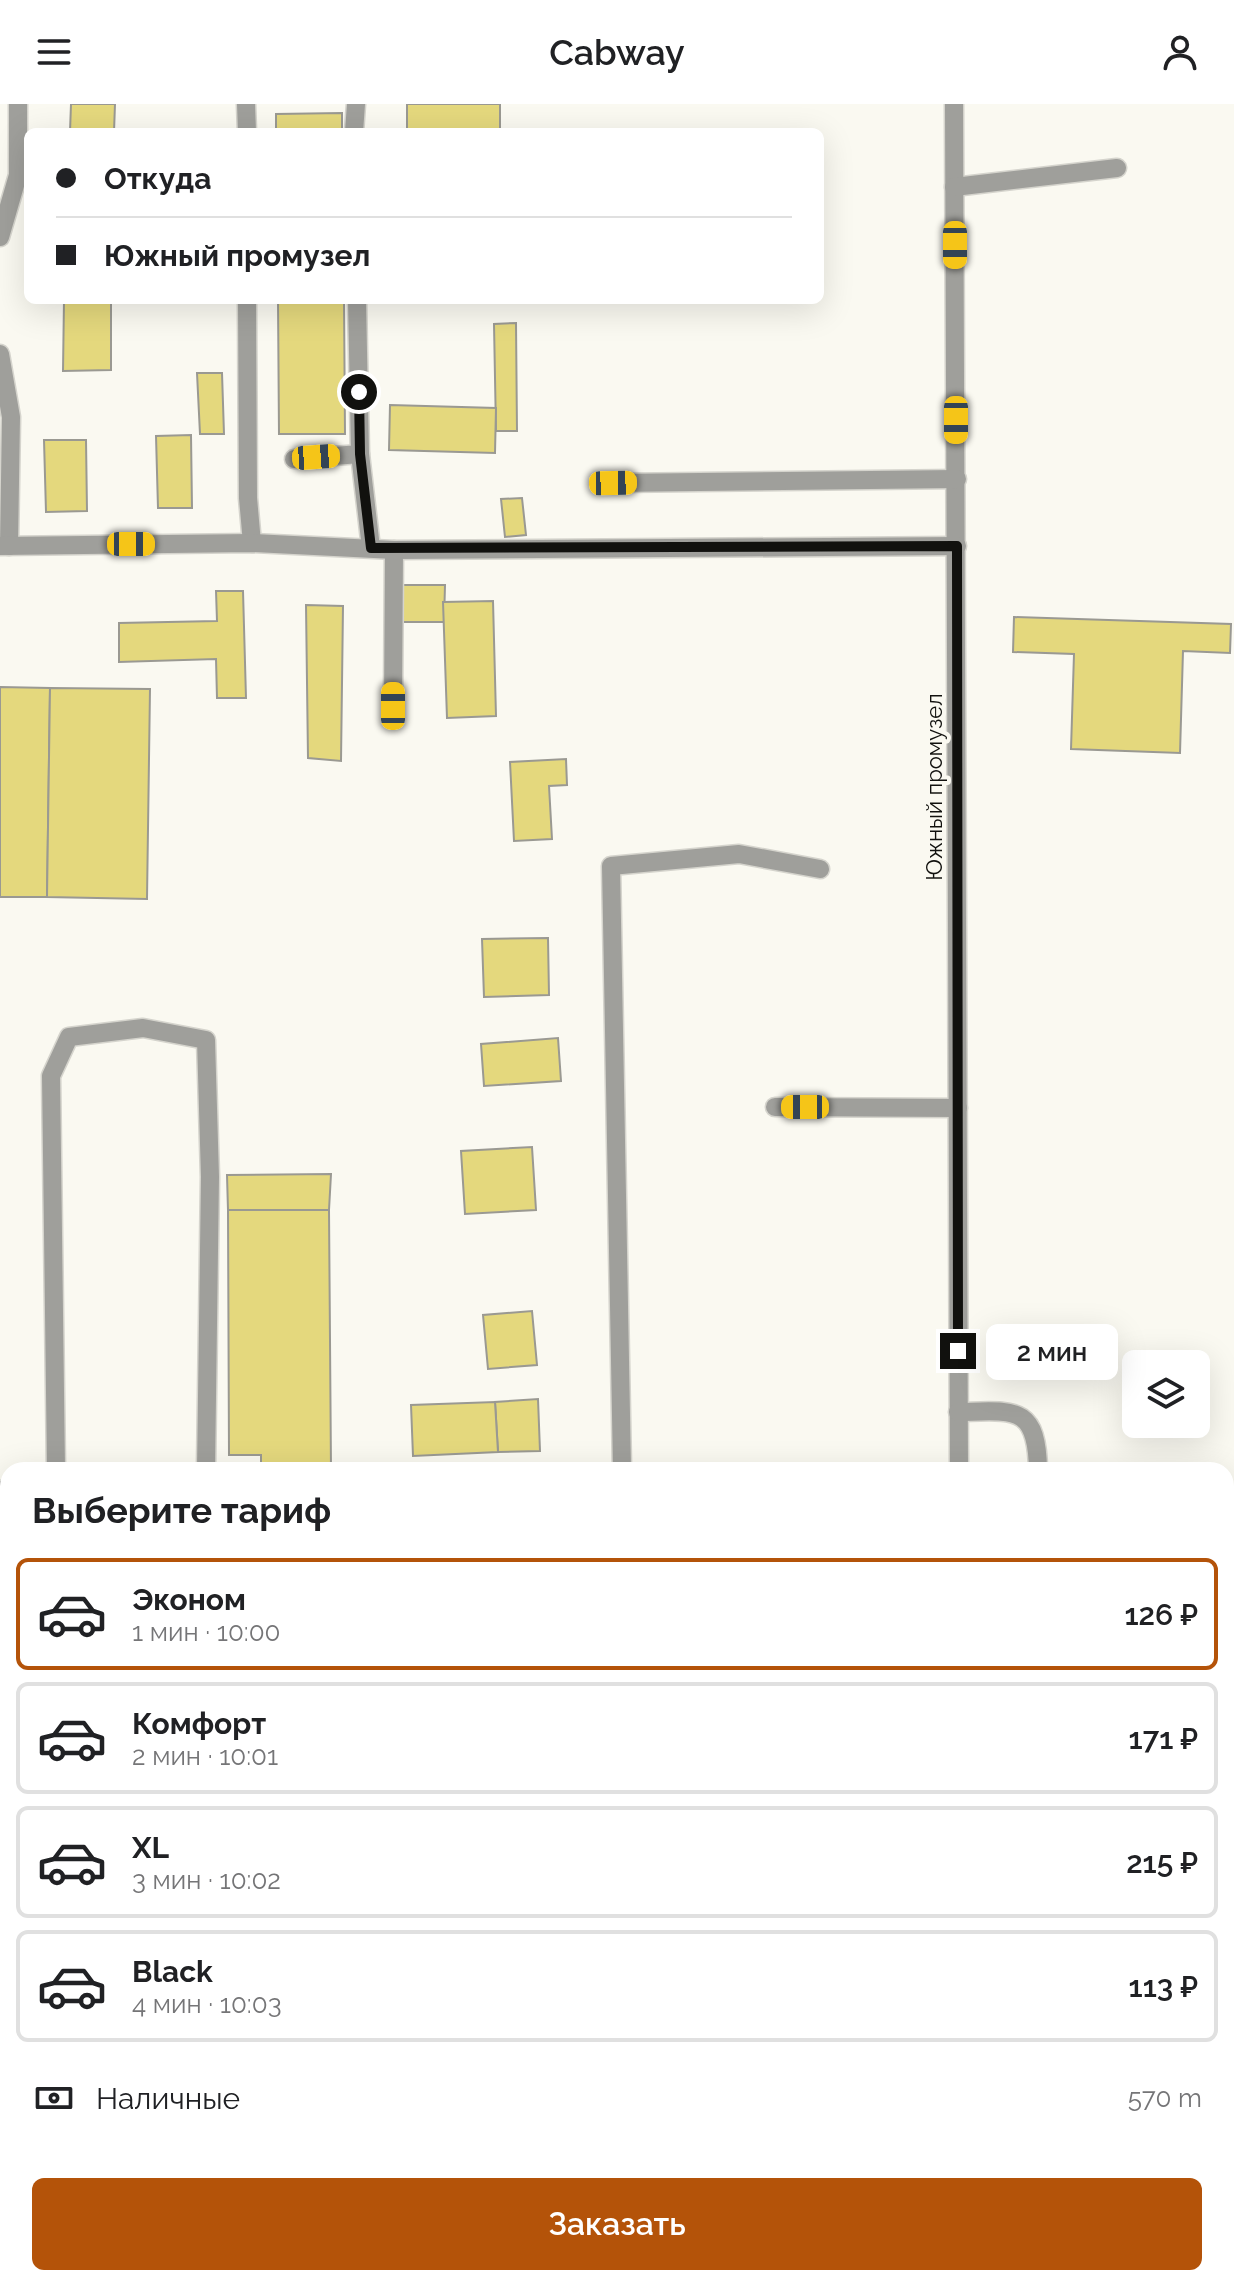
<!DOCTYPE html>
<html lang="ru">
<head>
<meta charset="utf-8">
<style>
	:root { --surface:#fff; --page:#f6f6f6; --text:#202124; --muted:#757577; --line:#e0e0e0; --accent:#b45309 }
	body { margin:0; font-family:Raleway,sans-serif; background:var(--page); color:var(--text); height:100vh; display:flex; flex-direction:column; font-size:30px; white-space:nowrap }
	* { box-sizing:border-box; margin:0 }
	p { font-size:26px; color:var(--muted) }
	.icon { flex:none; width:44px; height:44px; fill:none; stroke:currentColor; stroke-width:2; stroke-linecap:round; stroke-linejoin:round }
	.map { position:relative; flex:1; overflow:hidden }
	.sheet { position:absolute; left:0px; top:1358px; width:1234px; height:824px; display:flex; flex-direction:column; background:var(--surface); border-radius:24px 24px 0 0; box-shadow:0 8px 32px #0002 }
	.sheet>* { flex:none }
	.hud { position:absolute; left:24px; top:24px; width:800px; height:176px; border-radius:12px; box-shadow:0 8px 32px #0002; display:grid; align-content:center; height:176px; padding:0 32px; background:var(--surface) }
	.tools { position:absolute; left:1122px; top:1246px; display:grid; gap:16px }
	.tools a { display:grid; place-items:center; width:88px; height:88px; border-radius:12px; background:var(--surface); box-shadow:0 8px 32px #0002; font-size:40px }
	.end { position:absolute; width:36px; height:36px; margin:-18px; border:10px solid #11110e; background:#fff; box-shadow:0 0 0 4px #fff }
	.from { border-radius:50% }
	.bubble { position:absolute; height:56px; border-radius:12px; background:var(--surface); box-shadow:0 8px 32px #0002; font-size:26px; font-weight:600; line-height:56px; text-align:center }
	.car { position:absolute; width:24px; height:48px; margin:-24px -12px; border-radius:10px; box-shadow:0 0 6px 2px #0007; background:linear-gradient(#f5c518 24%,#345 0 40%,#f5c518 0 76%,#345 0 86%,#f5c518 0) }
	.hud b { display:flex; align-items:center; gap:28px; height:76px; font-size:30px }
	.hud b+b { border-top:2px solid var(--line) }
	.hud i { width:20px; height:20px; background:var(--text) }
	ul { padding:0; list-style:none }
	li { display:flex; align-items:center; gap:24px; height:112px; margin:0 16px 12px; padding:0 16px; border:4px solid var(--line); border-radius:12px }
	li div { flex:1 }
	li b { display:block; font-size:30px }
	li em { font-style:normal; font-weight:600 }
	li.selected { border-color:var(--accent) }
	li>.icon { width:72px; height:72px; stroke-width:1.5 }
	h2 { padding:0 32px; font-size:36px; line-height:96px }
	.pay { display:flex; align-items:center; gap:20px; height:88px; padding:0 32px; font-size:30px }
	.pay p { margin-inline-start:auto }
	.cta { display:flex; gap:16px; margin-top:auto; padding:16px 32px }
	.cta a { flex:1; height:92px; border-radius:12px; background:var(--accent); color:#fff; font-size:32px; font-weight:600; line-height:92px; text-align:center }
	header { display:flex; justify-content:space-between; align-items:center; height:104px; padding:0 32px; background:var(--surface); font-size:36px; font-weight:600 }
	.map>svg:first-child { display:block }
	.building { fill:#e4d87d; stroke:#9a9992; stroke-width:2 }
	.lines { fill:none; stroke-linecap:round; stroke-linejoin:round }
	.minor-casing { stroke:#d5d4cd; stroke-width:21 }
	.major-casing { stroke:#d5d4cd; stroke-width:25 }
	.minor { stroke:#9f9f9b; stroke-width:18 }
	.major { stroke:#575650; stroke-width:22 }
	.route { stroke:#11110e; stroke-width:10 }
	.labels { text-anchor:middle; stroke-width:8; stroke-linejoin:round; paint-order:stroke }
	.street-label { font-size:22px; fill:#11110e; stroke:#faf9f1 }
</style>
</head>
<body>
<header><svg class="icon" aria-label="menu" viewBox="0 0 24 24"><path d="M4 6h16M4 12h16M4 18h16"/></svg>Cabway<svg class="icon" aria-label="person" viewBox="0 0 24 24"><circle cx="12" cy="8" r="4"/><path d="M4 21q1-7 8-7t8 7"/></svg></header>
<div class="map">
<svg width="1234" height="2182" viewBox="0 0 1234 2182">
	<rect width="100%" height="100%" fill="#faf9f1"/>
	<g class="building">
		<polygon points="71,0 115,0 114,28 70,28"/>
		<rect x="407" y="0" width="93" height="28"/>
		<polygon points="342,9 342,28 276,28 276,10"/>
		<polygon points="64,196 111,196 111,266 63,267"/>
		<polygon points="278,196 344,196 345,330 279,330"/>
		<polygon points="516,219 517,327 496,327 494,220"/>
		<polygon points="197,269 222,269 224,330 200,330"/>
		<polygon points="390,301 496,304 495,349 389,346"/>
		<polygon points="191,331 192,404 158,404 156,332"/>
		<polygon points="44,336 86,336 87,407 46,408"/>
		<polygon points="522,394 526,431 505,433 501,395"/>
		<polygon points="400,481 445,481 444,518 401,518"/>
		<polygon points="216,487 243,487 246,594 217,594 216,555 119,558 119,519 217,517"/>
		<polygon points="493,497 496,612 447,614 443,498"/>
		<polygon points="306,501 343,502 341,657 308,654"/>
		<polygon points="1014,513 1231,520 1230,549 1183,547 1180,649 1071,645 1074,550 1013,548"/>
		<polygon points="0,583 50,584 47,793 0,793"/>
		<polygon points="50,584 150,585 147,795 47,793"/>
		<polygon points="566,655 567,681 549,682 552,735 514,737 510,658"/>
		<polygon points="548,834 549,891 484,893 482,835"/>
		<polygon points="558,934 561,977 484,982 481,940"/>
		<polygon points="532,1043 536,1106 465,1110 461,1047"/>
		<polygon points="331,1070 329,1106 228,1106 227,1071"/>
		<polygon points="228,1106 329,1106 331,1366 261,1366 261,1351 229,1351"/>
		<polygon points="532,1207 537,1261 488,1265 483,1211"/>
		<polygon points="538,1295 540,1347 498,1348 495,1298"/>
		<polygon points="495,1298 498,1348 413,1352 411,1301"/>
		<polygon points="8,1589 8,1657 0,1657 0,1590"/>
		<polygon points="1160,2174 1213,2174 1213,2182 1160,2180"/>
	</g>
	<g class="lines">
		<defs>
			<g id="minor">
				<polyline points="246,0 247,28"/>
				<polyline points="954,0 959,1366"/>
				<polyline points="354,28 356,0"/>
				<polyline points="954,83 1117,64"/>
				<polyline points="0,133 18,71 18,0"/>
				<polyline points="247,196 248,394 252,439"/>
				<polyline points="0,250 11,313 9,442"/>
				<polyline points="360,350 371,444"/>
				<polyline points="294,355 360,350 357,196"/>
				<polyline points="613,379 957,375"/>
				<polyline points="0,442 252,439 394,446 957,442"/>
				<polyline points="393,602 394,446"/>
				<polyline points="775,1003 958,1004"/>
				<path d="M958,1308C1014,1307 1037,1300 1038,1366"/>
				<polyline points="56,1366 51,972 69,933 143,924 206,936 210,1073 206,1366"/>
				<polyline points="622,1366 611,762 739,750 820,765"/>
				<polyline points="0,1386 8,1386"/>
				<polyline points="8,1896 8,1960"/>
				<polyline points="0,2127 8,2127"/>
				<polyline points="973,2174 973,2182"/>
				<polyline points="1046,2174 1046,2182"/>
			</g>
			<g id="major">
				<polyline points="645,2174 938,2182"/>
				<polyline points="0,2179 303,2174"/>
			</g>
		</defs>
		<use href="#minor" class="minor-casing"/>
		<use href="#major" class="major-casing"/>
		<use href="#minor" class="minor"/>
		<use href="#major" class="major"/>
	</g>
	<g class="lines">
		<polyline class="route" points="359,288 360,350 371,444 957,442 958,1247"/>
	</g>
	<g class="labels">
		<g class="street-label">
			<text transform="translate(934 683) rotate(-90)" y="8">Южный промузел</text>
		</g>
	</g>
</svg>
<div class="tools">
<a><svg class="icon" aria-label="layers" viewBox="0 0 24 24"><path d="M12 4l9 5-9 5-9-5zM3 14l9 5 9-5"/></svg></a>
</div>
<i class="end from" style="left:359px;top:288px"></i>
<i class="end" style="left:958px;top:1247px"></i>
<div class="bubble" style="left:986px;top:1220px;width:132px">2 мин</div>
<i class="car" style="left:955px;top:141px;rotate:180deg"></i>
<i class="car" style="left:956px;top:316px;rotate:180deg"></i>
<i class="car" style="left:316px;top:353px;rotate:86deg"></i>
<i class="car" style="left:613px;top:379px;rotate:89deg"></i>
<i class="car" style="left:131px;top:440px;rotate:90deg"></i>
<i class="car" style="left:393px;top:602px;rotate:0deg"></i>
<i class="car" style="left:805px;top:1003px;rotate:270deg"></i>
<div class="hud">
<b><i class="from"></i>Откуда</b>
<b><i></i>Южный промузел</b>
</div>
<section class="sheet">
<h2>Выберите тариф</h2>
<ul>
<li class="selected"><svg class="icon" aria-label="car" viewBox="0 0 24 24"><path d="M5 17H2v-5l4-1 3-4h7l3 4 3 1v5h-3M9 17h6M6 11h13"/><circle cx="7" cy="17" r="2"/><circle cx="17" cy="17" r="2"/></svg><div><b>Эконом</b><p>1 мин · 10:00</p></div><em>126 ₽</em></li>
<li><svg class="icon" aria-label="car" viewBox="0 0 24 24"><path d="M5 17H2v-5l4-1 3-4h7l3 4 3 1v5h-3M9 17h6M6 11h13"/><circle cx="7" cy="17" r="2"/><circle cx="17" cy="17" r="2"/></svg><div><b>Комфорт</b><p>2 мин · 10:01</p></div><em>171 ₽</em></li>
<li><svg class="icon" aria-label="car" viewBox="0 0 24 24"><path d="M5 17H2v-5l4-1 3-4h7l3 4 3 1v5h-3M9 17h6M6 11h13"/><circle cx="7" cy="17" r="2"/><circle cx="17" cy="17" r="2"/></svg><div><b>XL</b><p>3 мин · 10:02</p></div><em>215 ₽</em></li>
<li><svg class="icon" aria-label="car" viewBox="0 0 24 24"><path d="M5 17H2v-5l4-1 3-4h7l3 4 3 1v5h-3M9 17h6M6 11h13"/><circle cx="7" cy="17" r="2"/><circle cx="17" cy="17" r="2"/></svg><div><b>Black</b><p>4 мин · 10:03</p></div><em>113 ₽</em></li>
</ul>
<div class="pay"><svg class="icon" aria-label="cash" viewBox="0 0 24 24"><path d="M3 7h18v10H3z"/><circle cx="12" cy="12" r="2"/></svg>Наличные<p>570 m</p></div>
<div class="cta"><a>Заказать</a></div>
</section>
</div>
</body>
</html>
